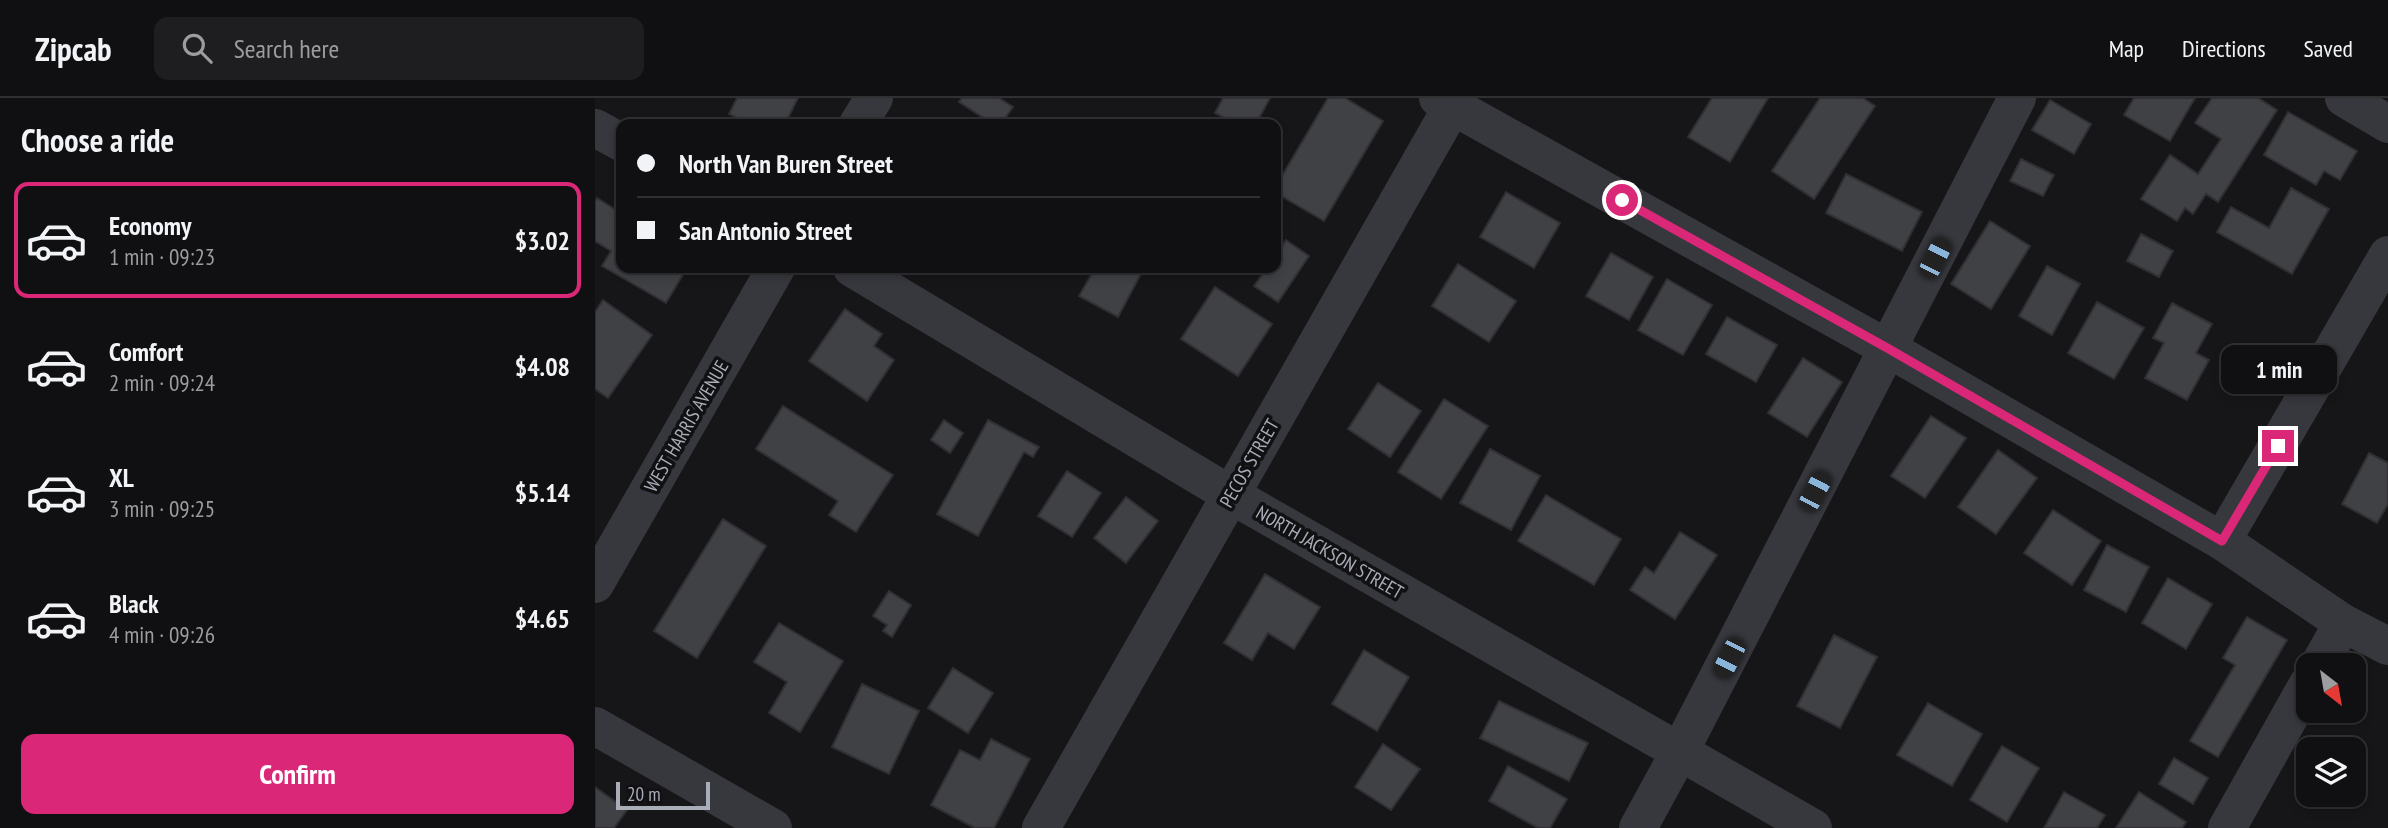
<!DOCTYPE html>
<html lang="en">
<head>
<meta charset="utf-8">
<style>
	:root { --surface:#101012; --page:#1e1e20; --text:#f1f3f6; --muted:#9c9d9f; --line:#303032; --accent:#db2777 }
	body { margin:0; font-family:"PT Sans Narrow",sans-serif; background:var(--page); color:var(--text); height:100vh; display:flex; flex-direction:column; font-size:26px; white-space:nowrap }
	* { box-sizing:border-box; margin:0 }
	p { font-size:23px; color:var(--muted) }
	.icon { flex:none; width:38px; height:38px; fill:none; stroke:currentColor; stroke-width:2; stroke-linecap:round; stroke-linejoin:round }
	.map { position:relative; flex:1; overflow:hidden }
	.panel { display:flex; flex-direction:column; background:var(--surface); width:595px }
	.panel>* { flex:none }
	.top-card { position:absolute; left:21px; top:21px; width:665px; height:154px; border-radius:14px; box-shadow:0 4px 10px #0003,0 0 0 2px var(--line); display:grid; align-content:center; height:154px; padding:0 21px; background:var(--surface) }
	.needle { width:46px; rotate:149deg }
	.tools { position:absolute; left:1701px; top:555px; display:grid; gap:14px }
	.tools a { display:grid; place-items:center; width:70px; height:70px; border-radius:14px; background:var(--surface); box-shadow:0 4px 10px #0003,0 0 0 2px var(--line); font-size:35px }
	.scale { position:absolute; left:21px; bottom:18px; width:94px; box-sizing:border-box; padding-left:7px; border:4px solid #a8adb8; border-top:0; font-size:19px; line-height:24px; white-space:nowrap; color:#a8adb8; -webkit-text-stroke:5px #111113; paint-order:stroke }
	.end { position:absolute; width:32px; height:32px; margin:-16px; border:9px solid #db2777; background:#fff; box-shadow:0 0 0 4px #fff }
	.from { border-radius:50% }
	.bubble { position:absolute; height:49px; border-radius:14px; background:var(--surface); box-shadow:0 4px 10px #0003,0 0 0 2px var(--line); font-size:23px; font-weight:700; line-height:49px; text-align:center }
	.car { position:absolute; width:21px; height:42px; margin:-21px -10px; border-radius:9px; box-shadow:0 0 5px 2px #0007; background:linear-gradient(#222 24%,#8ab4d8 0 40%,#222 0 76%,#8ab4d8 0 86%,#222 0) }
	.top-card b { display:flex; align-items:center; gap:24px; height:66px; font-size:26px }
	.top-card b+b { border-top:2px solid var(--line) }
	.top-card i { width:18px; height:18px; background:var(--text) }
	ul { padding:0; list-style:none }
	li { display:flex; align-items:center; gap:21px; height:116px; margin:0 14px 10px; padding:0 7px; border:4px solid transparent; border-radius:14px }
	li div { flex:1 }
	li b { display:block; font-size:26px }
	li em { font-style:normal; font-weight:700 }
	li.on { border-color:var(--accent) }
	li>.icon { width:63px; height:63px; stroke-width:1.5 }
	h2 { padding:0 21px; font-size:32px; line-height:84px }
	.primary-button { display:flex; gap:14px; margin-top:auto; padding:14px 21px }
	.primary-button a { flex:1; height:80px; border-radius:14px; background:var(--accent); color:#fff; font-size:28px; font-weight:700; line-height:80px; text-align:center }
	header { display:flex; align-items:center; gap:42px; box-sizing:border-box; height:98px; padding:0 35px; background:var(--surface); border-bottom:2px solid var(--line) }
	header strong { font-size:33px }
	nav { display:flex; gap:38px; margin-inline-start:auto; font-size:24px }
	.search { width:490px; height:63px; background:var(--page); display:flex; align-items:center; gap:18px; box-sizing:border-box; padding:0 24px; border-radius:14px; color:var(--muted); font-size:26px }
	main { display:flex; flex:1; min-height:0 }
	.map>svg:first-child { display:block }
	.building { fill:#404145; stroke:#303034; stroke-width:2 }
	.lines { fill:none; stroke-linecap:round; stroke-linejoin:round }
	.minor { stroke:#37383d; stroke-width:38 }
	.route { stroke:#db2777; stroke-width:9 }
	.labels { text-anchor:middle; stroke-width:7; stroke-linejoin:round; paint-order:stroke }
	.street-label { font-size:19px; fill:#a8adb8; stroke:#111113 }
</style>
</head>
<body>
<header>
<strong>Zipcab</strong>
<div class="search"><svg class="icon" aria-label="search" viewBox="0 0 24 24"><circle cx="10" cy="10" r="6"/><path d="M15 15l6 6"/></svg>Search here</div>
<nav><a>Map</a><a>Directions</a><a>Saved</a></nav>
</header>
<main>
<section class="panel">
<h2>Choose a ride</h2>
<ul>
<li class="on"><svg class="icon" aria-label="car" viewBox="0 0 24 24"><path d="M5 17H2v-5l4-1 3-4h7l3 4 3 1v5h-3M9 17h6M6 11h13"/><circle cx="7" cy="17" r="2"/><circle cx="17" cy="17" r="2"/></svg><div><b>Economy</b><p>1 min · 09:23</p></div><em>$3.02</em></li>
<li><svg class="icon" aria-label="car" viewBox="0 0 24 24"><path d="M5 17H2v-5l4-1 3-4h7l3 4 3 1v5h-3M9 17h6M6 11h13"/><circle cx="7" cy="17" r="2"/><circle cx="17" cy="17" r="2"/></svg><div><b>Comfort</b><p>2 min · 09:24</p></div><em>$4.08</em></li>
<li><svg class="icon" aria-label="car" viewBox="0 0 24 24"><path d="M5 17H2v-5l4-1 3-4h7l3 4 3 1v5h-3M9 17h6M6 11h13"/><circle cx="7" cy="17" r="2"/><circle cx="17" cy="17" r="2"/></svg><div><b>XL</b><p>3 min · 09:25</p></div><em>$5.14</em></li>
<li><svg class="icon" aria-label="car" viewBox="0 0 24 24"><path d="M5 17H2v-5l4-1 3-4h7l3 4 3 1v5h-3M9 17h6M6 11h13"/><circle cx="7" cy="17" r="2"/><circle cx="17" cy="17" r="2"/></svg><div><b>Black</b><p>4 min · 09:26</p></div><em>$4.65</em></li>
</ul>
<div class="primary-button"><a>Confirm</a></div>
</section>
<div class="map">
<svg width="1793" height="730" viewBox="0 0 1793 730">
	<rect width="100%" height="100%" fill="#161618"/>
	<g class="building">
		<polygon points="142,0 203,0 190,26 155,26 134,16"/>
		<polygon points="367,0 404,0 418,9 406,26 398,26 364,4"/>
		<polygon points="628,0 675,0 661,26 642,26 620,15"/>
		<polygon points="733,0 750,0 788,23 729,123 681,95 681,88"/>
		<polygon points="1117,0 1173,0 1135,64 1093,39"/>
		<polygon points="1225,0 1268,0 1280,8 1219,101 1177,73"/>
		<polygon points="1539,0 1600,0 1575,43 1529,17"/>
		<polygon points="1617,0 1663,0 1682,12 1623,104 1611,96 1598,116 1590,110 1582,123 1546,101 1575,57 1603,76 1626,41 1600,25"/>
		<polygon points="1455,2 1496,26 1479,56 1437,32"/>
		<polygon points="1693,14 1762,53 1745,82 1729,73 1721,87 1669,57"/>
		<polygon points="1426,61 1459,77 1448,98 1415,83"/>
		<polygon points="1251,76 1327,114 1307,153 1231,115"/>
		<polygon points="1696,90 1734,111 1697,176 1622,134 1636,109 1674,130"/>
		<polygon points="911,94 965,125 939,170 885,139"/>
		<polygon points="2,100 26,115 26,170 92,170 71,205 7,168 16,153 0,143 0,104"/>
		<polygon points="1395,123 1435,148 1396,211 1356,186"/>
		<polygon points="1546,136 1578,153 1564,179 1532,163"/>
		<polygon points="691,142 714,158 683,204 659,188 672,170 681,170 681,157"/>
		<polygon points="1016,155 1058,179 1034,222 991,198"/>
		<polygon points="863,166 921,203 894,244 837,208"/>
		<polygon points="1452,168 1485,186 1457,237 1424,218"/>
		<polygon points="500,170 549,170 523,219 484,198"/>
		<polygon points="1072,181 1117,207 1088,257 1043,232"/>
		<polygon points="620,189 677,226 643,278 586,241"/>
		<polygon points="8,202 57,237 13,300 0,291 0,214"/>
		<polygon points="1502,204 1549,230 1519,281 1473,255"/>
		<polygon points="1577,205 1617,226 1601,255 1614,262 1592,302 1550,280 1569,245 1558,240"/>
		<polygon points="250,211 287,236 279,248 299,262 272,303 214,263"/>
		<polygon points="1132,219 1182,247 1161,284 1111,256"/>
		<polygon points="1208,260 1247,284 1212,339 1173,315"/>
		<polygon points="783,285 826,313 795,359 753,331"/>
		<polygon points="849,301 893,328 846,401 803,374"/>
		<polygon points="188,308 298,377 261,434 234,417 243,403 161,351"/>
		<polygon points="1336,318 1371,340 1330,400 1296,378"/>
		<polygon points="349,322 368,335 355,355 336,342"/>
		<polygon points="393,322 444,349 438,359 429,354 383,438 342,416"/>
		<polygon points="895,351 945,378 916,432 865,405"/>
		<polygon points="1403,352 1442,380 1401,436 1363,409"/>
		<polygon points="1774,355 1793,365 1793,406 1782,425 1747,406"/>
		<polygon points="472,373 506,395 477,439 443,418"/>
		<polygon points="951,397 1026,441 999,487 923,443"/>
		<polygon points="531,399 563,423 531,465 499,440"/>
		<polygon points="1458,412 1506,443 1477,487 1429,455"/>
		<polygon points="128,421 171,448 102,560 59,533"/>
		<polygon points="1085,434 1122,457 1080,521 1035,492 1050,469 1059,475"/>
		<polygon points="1512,447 1554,469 1531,514 1489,492"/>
		<polygon points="670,476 725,509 699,551 673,535 657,562 629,545"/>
		<polygon points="1573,480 1617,506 1591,551 1547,525"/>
		<polygon points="294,493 316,507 297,539 288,533 292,527 278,518"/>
		<polygon points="1652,519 1692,542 1623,659 1595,643 1640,567 1628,560"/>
		<polygon points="184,525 248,563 205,634 174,615 192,584 159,564"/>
		<polygon points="1239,537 1282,559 1245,630 1202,608"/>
		<polygon points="769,552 814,579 782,633 737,606"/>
		<polygon points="358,570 398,595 373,635 333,610"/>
		<polygon points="267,586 324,613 294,676 237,649"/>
		<polygon points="904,603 993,645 974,683 885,640"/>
		<polygon points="1333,605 1387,636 1357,688 1302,657"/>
		<polygon points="396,641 435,661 399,730 380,730 336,707 365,652 385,662"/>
		<polygon points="788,646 825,671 796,712 760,689"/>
		<polygon points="1407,648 1444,670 1412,724 1375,702"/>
		<polygon points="1579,660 1613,680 1598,706 1564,686"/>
		<polygon points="913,668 972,701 955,730 943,730 894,703"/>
		<polygon points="0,689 32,712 19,730 0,730"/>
		<polygon points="1469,694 1510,717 1502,730 1449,730"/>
		<polygon points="1544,694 1591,724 1587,730 1521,730"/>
	</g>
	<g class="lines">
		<g class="minor">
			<polyline points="843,0 1294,251 1627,443 1748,525 1793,548"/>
			<polyline points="1749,0 1793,26"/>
			<polyline points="263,26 279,0"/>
			<polyline points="0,30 26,44"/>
			<polyline points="257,170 636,397 1218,730"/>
			<polyline points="1627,443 1793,157"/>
			<polyline points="0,486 181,170"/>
			<polyline points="1724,567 1748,525"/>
			<polyline points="0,628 178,730"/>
			<polyline points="446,730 862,0"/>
			<polyline points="1043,730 1084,655 1422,0"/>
			<polyline points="1632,730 1713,586"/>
		</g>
	</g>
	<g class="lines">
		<polyline class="route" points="1027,102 1294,251 1627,443 1683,348"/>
	</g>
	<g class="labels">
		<g class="street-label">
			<text transform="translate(91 328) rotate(-60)" y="7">WEST HARRIS AVENUE</text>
			<text transform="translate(654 365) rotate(-60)" y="7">PECOS STREET</text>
			<text transform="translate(735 454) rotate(30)" y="7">NORTH JACKSON STREET</text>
		</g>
	</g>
</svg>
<div class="tools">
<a><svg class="needle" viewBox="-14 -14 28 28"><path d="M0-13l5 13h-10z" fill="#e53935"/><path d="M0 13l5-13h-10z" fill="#9c9d9f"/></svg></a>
<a><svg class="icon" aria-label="layers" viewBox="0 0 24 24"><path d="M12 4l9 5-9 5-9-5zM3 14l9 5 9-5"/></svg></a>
</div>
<div class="scale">20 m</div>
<i class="end from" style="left:1027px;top:102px"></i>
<i class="end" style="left:1683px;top:348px"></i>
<div class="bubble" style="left:1626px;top:247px;width:116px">1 min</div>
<i class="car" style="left:1340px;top:160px;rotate:27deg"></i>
<i class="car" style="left:1220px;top:393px;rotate:28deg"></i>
<i class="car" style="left:1134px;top:560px;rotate:207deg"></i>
<div class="top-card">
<b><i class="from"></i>North Van Buren Street</b>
<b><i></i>San Antonio Street</b>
</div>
</div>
</main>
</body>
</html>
